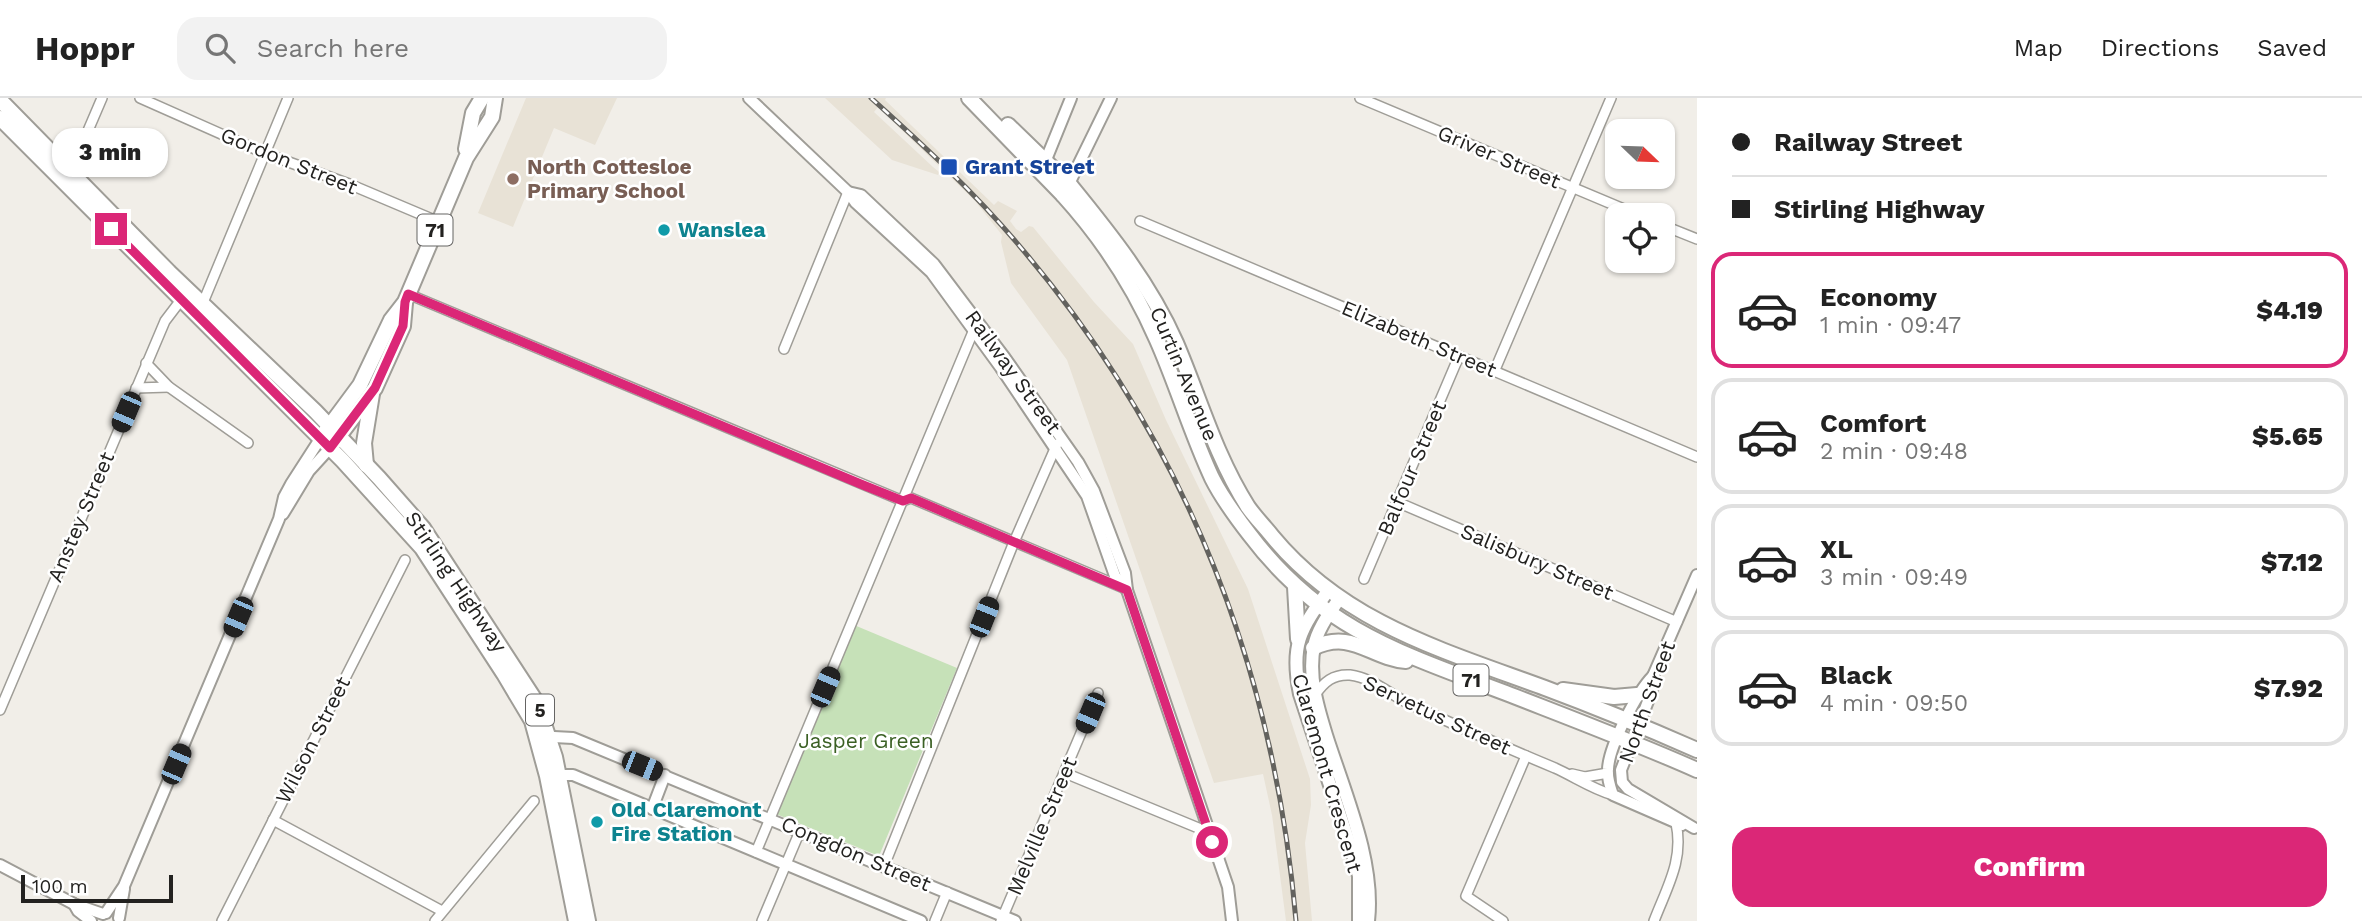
<!DOCTYPE html>
<html lang="en">
<head>
<meta charset="utf-8">
<style>
	:root { --surface:#fff; --page:#f2f2f2; --text:#222; --muted:#767676; --line:#e0e0e0; --accent:#db2777 }
	body { margin:0; font-family:"Work Sans",sans-serif; background:var(--page); color:var(--text); height:100vh; display:flex; flex-direction:column; font-size:26px; white-space:nowrap }
	* { box-sizing:border-box; margin:0 }
	p { font-size:23px; color:var(--muted) }
	.icon { flex:none; width:38px; height:38px; fill:none; stroke:currentColor; stroke-width:2; stroke-linecap:round; stroke-linejoin:round }
	.map { position:relative; flex:1; overflow:hidden }
	.side { display:flex; flex-direction:column; background:var(--surface); width:665px }
	.side>* { flex:none }
	.guide { display:grid; align-content:center; height:154px; padding:0 35px; background:var(--surface) }
	.needle { width:46px; rotate:113deg }
	.tools { position:absolute; left:1605px; top:21px; display:grid; gap:14px }
	.tools a { display:grid; place-items:center; width:70px; height:70px; border-radius:14px; background:var(--surface); box-shadow:0 2px 5px #0004; font-size:35px }
	.scale { position:absolute; left:21px; bottom:18px; width:152px; box-sizing:border-box; padding-left:7px; border:4px solid #232220; border-top:0; font-size:19px; line-height:24px; white-space:nowrap; color:#232220; -webkit-text-stroke:5px #fff; paint-order:stroke }
	.end { position:absolute; width:32px; height:32px; margin:-16px; border:9px solid #db2777; background:#fff; box-shadow:0 0 0 4px #fff }
	.from { border-radius:50% }
	.bubble { position:absolute; height:49px; border-radius:21px; background:var(--surface); box-shadow:0 2px 5px #0004; font-size:23px; font-weight:800; line-height:49px; text-align:center }
	.car { position:absolute; width:21px; height:42px; margin:-21px -10px; border-radius:9px; box-shadow:0 0 5px 2px #0007; background:linear-gradient(#222 24%,#8ab4d8 0 40%,#222 0 76%,#8ab4d8 0 86%,#222 0) }
	.guide b { display:flex; align-items:center; gap:24px; height:66px; font-size:26px }
	.guide b+b { border-top:2px solid var(--line) }
	.guide i { width:18px; height:18px; background:var(--text) }
	ul { padding:0; list-style:none }
	li { display:flex; align-items:center; gap:21px; height:116px; margin:0 14px 10px; padding:0 21px; border:4px solid var(--line); border-radius:21px }
	li div { flex:1 }
	li b { display:block; font-size:26px }
	li em { font-style:normal; font-weight:800 }
	li.selected { border-color:var(--accent) }
	li>.icon { width:63px; height:63px; stroke-width:1.5 }
	.primary-button { display:flex; gap:14px; margin-top:auto; padding:14px 35px }
	.primary-button a { flex:1; height:80px; border-radius:21px; background:var(--accent); color:#fff; font-size:28px; font-weight:800; line-height:80px; text-align:center }
	header { display:flex; align-items:center; gap:42px; box-sizing:border-box; height:98px; padding:0 35px; background:var(--surface); border-bottom:2px solid var(--line) }
	header strong { font-size:33px }
	nav { display:flex; gap:38px; margin-inline-start:auto; font-size:24px }
	.search { width:490px; height:63px; background:var(--page); display:flex; align-items:center; gap:18px; box-sizing:border-box; padding:0 24px; border-radius:21px; color:var(--muted); font-size:26px }
	main { display:flex; flex:1; min-height:0 }
	.map>svg:first-child { display:block }
	.built { fill:#e8e2d6 }
	.green { fill:#c6e1b8 }
	.lines { fill:none; stroke-linecap:round; stroke-linejoin:round }
	.minor-casing { stroke:#9f9d97; stroke-width:12 }
	.tertiary-casing { stroke:#9f9d97; stroke-width:14 }
	.secondary-casing { stroke:#9f9d97; stroke-width:16 }
	.primary-casing { stroke:#9f9d97; stroke-width:18 }
	.trunk-casing { stroke:#9f9d97; stroke-width:18 }
	.minor { stroke:#fff; stroke-width:9 }
	.tertiary { stroke:#fff; stroke-width:10 }
	.secondary { stroke:#fff; stroke-width:12 }
	.primary { stroke:#fff; stroke-width:14 }
	.trunk { stroke:#fff; stroke-width:14 }
	.rail-casing { stroke:#63625e; stroke-width:5 }
	.rail { stroke:#fff; stroke-width:2.5; stroke-dasharray:8; stroke-linecap:butt }
	.route { stroke:#db2777; stroke-width:9 }
	.transit-dot { fill:#1a4fb4; stroke:#fff; stroke-width:2.5 }
	.education-dot { fill:#8d6e63; stroke:#fff; stroke-width:2.5 }
	.culture-dot { fill:#0f9aa8; stroke:#fff; stroke-width:2.5 }
	.labels { text-anchor:middle; stroke-width:5; stroke-linejoin:round; paint-order:stroke }
	.shield { fill:#fff; stroke:#656463; stroke-width:2 }
	.shield-label { font-size:19px; font-weight:bold; fill:#232220 }
	.street-label { font-size:21px; fill:#232220; stroke:#fff }
	.education-label { font-size:21px; font-weight:bold; fill:#785e54; stroke:#fff; text-anchor:start }
	.transit-label { font-size:21px; font-weight:bold; fill:#164399; stroke:#fff; text-anchor:start }
	.culture-label { font-size:21px; font-weight:bold; fill:#0d838f; stroke:#fff; text-anchor:start }
	.park-label { font-size:21px; fill:#3b6024; stroke:#fff }
</style>
</head>
<body>
<header>
<strong>Hoppr</strong>
<div class="search"><svg class="icon" aria-label="search" viewBox="0 0 24 24"><circle cx="10" cy="10" r="6"/><path d="M15 15l6 6"/></svg>Search here</div>
<nav><a>Map</a><a>Directions</a><a>Saved</a></nav>
</header>
<main>
<div class="map">
<svg width="1697" height="823" viewBox="0 0 1697 823">
	<rect width="100%" height="100%" fill="#f1eee8"/>
	<g class="built">
		<polygon points="526,0 617,0 595,47 554,30 513,129 478,115"/>
		<polygon points="825,0 886,0 885,2 994,107 998,103 1017,113 1010,123 1016,131 1021,134 1029,128 1033,129 1094,204 1133,246 1166,322 1248,491 1310,681 1311,707 1305,745 1312,823 1286,823 1272,717 1263,676 1214,685 1067,262 1011,185 1001,144 1002,137 975,103 878,9 874,14 933,69 939,74 938,77 892,62"/>
	</g>
	<polygon class="green" points="854,527 957,570 879,758 776,716"/>
	<g class="lines">
		<defs>
			<g id="minor">
				<polyline points="140,0 264,55 349,86 439,124"/>
				<polyline points="1360,0 1638,117"/>
				<polyline points="87,35 102,0"/>
				<polyline points="1140,123 1697,359"/>
				<polyline points="1662,127 1697,141"/>
				<polyline points="408,196 903,403 911,400 1126,491"/>
				<polyline points="202,207 288,0"/>
				<polyline points="784,251 848,94"/>
				<polyline points="146,265 169,289 248,345"/>
				<polyline points="1494,274 1611,0"/>
				<polyline points="136,290 169,289"/>
				<polyline points="1397,404 1677,524"/>
				<polyline points="1364,481 1459,258"/>
				<path d="M1315,597C1324,584 1333,576 1350,577C1374,580 1391,598 1412,607C1459,629 1507,650 1555,670C1575,679 1592,691 1613,697"/>
				<polyline points="0,612 165,223 184,198"/>
				<polyline points="1065,675 1208,734"/>
				<polyline points="1572,676 1585,679 1608,675"/>
				<polyline points="273,722 442,813"/>
				<polyline points="756,754 975,229"/>
				<polyline points="884,768 1014,444 1057,346"/>
				<polyline points="222,823 405,462"/>
				<polyline points="435,823 534,703"/>
				<polyline points="762,823 800,733"/>
				<polyline points="935,823 947,794"/>
				<polyline points="1001,823 1098,595"/>
				<polyline points="1503,823 1466,798 1526,658"/>
				<path d="M1654,823C1667,789 1684,762 1676,725"/>
			</g>
			<g id="tertiary">
				<polyline points="749,0 848,94 855,104 931,174 1001,270 1087,398 1115,478 1127,492"/>
				<polyline points="1043,69 1071,0"/>
				<polyline points="1066,92 1111,0"/>
				<polyline points="848,94 861,97 934,166 1005,260 1078,364 1094,393 1125,475 1127,492 1228,789 1232,823"/>
				<polyline points="283,416 309,373 330,350"/>
				<path d="M1653,578C1637,594 1609,648 1608,671C1607,680 1610,688 1613,697L1682,727"/>
				<polyline points="542,643 554,639 573,640 1015,823"/>
				<polyline points="551,677 573,677 921,823"/>
				<polyline points="652,711 665,677"/>
				<polyline points="1694,730 1628,691 1622,684 1621,672 1652,593 1653,578 1697,477"/>
				<polyline points="0,767 74,806 103,816"/>
				<polyline points="74,806 78,813 91,823"/>
				<polyline points="106,815 124,788 279,421 284,399 291,386 320,341"/>
				<polyline points="119,820 124,791"/>
			</g>
			<g id="secondary">
				<path d="M1328,493C1300,531 1290,548 1300,596L1354,760L1359,778V823"/>
				<path d="M1339,501C1329,516 1318,530 1314,548C1308,578 1317,608 1326,637C1344,694 1375,763 1368,823"/>
			</g>
			<g id="primary">
				<polyline points="969,0 1063,97"/>
				<polyline points="1008,27 1070,87"/>
				<polyline points="466,51 473,15 482,0"/>
				<polyline points="320,341 360,287 391,222 405,204 466,60 492,19 495,0"/>
				<polyline points="333,346 375,290 403,228 405,205"/>
			</g>
			<g id="trunk">
				<polyline points="0,2 169,174 315,313 379,380 423,430 537,605 555,659 588,823"/>
				<polyline points="0,20 343,363 422,450 504,576 532,623 547,678 576,823"/>
				<path d="M1070,87C1110,136 1150,186 1176,245C1200,301 1215,357 1248,409C1255,419 1264,428 1272,438C1344,525 1442,552 1545,590C1596,609 1647,630 1697,652"/>
				<path d="M1063,97C1102,140 1134,189 1157,242C1177,287 1191,335 1212,380C1222,400 1236,419 1250,437C1321,531 1400,555 1506,595C1570,620 1634,644 1697,672"/>
				<polyline points="366,367 364,345 372,296"/>
				<polyline points="1295,489 1298,541"/>
				<path d="M1313,550C1352,531 1370,560 1406,563"/>
				<polyline points="1563,592 1614,599 1637,597"/>
			</g>
		</defs>
		<use href="#minor" class="minor-casing"/>
		<use href="#tertiary" class="tertiary-casing"/>
		<use href="#secondary" class="secondary-casing"/>
		<use href="#primary" class="primary-casing"/>
		<use href="#trunk" class="trunk-casing"/>
		<use href="#minor" class="minor"/>
		<use href="#tertiary" class="tertiary"/>
		<use href="#secondary" class="secondary"/>
		<use href="#primary" class="primary"/>
		<use href="#trunk" class="trunk"/>
		<defs>
			<path id="rail" d="M871,0C922,46 973,93 1017,145C1185,341 1274,567 1296,823"/>
		</defs>
		<use href="#rail" class="rail-casing"/>
		<use href="#rail" class="rail"/>
	</g>
	<g class="lines">
		<polyline class="route" points="111,131 330,350 375,290 403,228 405,204 408,196 863,387 903,403 911,400 1127,492 1212,744"/>
	</g>
	<rect class="transit-dot" x="940" y="60" width="18" height="18" rx="3.5"/>
	<circle class="education-dot" cx="513" cy="81" r="7"/>
	<g class="culture-dot">
		<circle cx="664" cy="132" r="7"/>
		<circle cx="597" cy="724" r="7"/>
	</g>
	<g class="labels">
		<g class="shield">
			<rect x="417.5" y="116.5" width="35" height="31" rx="5"/>
			<rect x="1453.5" y="566.5" width="35" height="31" rx="5"/>
			<rect x="526" y="596.5" width="28" height="31" rx="5"/>
		</g>
		<g class="shield-label">
			<text x="435" y="139">71</text>
			<text x="1471" y="589">71</text>
			<text x="540" y="619">5</text>
		</g>
		<g class="street-label">
			<text transform="translate(1499 59) rotate(23)" y="7">Griver Street</text>
			<text transform="translate(289 63) rotate(22)" y="7">Gordon Street</text>
			<text transform="translate(1419 241) rotate(23)" y="7">Elizabeth Street</text>
			<text transform="translate(1013 274) rotate(54)" y="7">Railway Street</text>
			<text transform="translate(1184 276) rotate(67)" y="7">Curtin Avenue</text>
			<text transform="translate(1412 370) rotate(-67)" y="7">Balfour Street</text>
			<text transform="translate(81 419) rotate(-67)" y="7">Anstey Street</text>
			<text transform="translate(1537 464) rotate(23)" y="7">Salisbury Street</text>
			<text transform="translate(456 484) rotate(56)" y="7">Stirling Highway</text>
			<text transform="translate(1647 604) rotate(-70)" y="7">North Street</text>
			<text transform="translate(1437 617) rotate(25)" y="7">Servetus Street</text>
			<text transform="translate(313 642) rotate(-63)" y="7">Wilson Street</text>
			<text transform="translate(1327 675) rotate(74)" y="7">Claremont Crescent</text>
			<text transform="translate(1042 728) rotate(-67)" y="7">Melville Street</text>
			<text transform="translate(856 756) rotate(23)" y="7">Congdon Street</text>
		</g>
		<g class="education-label">
			<text x="527" y="76">North Cottesloe<tspan x="527" dy="24">Primary School</tspan></text>
		</g>
		<g class="transit-label">
			<text x="965" y="76">Grant Street</text>
		</g>
		<g class="culture-label">
			<text x="678" y="139">Wanslea</text>
			<text x="611" y="719">Old Claremont<tspan x="611" dy="24">Fire Station</tspan></text>
		</g>
		<g class="park-label">
			<text x="866" y="650">Jasper Green</text>
		</g>
	</g>
</svg>
<div class="tools">
<a><svg class="needle" viewBox="-14 -14 28 28"><path d="M0-13l5 13h-10z" fill="#e53935"/><path d="M0 13l5-13h-10z" fill="#767676"/></svg></a>
<a><svg class="icon" aria-label="locate" viewBox="0 0 24 24"><circle cx="12" cy="12" r="6"/><path d="M12 2v4M12 18v4M2 12h4M18 12h4"/></svg></a>
</div>
<div class="scale">100 m</div>
<i class="end from" style="left:1212px;top:744px"></i>
<i class="end" style="left:111px;top:131px"></i>
<div class="bubble" style="left:52px;top:30px;width:116px">3 min</div>
<i class="car" style="left:126px;top:314px;rotate:203deg"></i>
<i class="car" style="left:238px;top:519px;rotate:203deg"></i>
<i class="car" style="left:984px;top:519px;rotate:22deg"></i>
<i class="car" style="left:825px;top:589px;rotate:23deg"></i>
<i class="car" style="left:1090px;top:615px;rotate:203deg"></i>
<i class="car" style="left:176px;top:666px;rotate:23deg"></i>
<i class="car" style="left:642px;top:668px;rotate:112deg"></i>
</div>
<section class="side">
<div class="guide">
<b><i class="from"></i>Railway Street</b>
<b><i></i>Stirling Highway</b>
</div>
<ul>
<li class="selected"><svg class="icon" aria-label="car" viewBox="0 0 24 24"><path d="M5 17H2v-5l4-1 3-4h7l3 4 3 1v5h-3M9 17h6M6 11h13"/><circle cx="7" cy="17" r="2"/><circle cx="17" cy="17" r="2"/></svg><div><b>Economy</b><p>1 min · 09:47</p></div><em>$4.19</em></li>
<li><svg class="icon" aria-label="car" viewBox="0 0 24 24"><path d="M5 17H2v-5l4-1 3-4h7l3 4 3 1v5h-3M9 17h6M6 11h13"/><circle cx="7" cy="17" r="2"/><circle cx="17" cy="17" r="2"/></svg><div><b>Comfort</b><p>2 min · 09:48</p></div><em>$5.65</em></li>
<li><svg class="icon" aria-label="car" viewBox="0 0 24 24"><path d="M5 17H2v-5l4-1 3-4h7l3 4 3 1v5h-3M9 17h6M6 11h13"/><circle cx="7" cy="17" r="2"/><circle cx="17" cy="17" r="2"/></svg><div><b>XL</b><p>3 min · 09:49</p></div><em>$7.12</em></li>
<li><svg class="icon" aria-label="car" viewBox="0 0 24 24"><path d="M5 17H2v-5l4-1 3-4h7l3 4 3 1v5h-3M9 17h6M6 11h13"/><circle cx="7" cy="17" r="2"/><circle cx="17" cy="17" r="2"/></svg><div><b>Black</b><p>4 min · 09:50</p></div><em>$7.92</em></li>
</ul>
<div class="primary-button"><a>Confirm</a></div>
</section>
</main>
</body>
</html>
